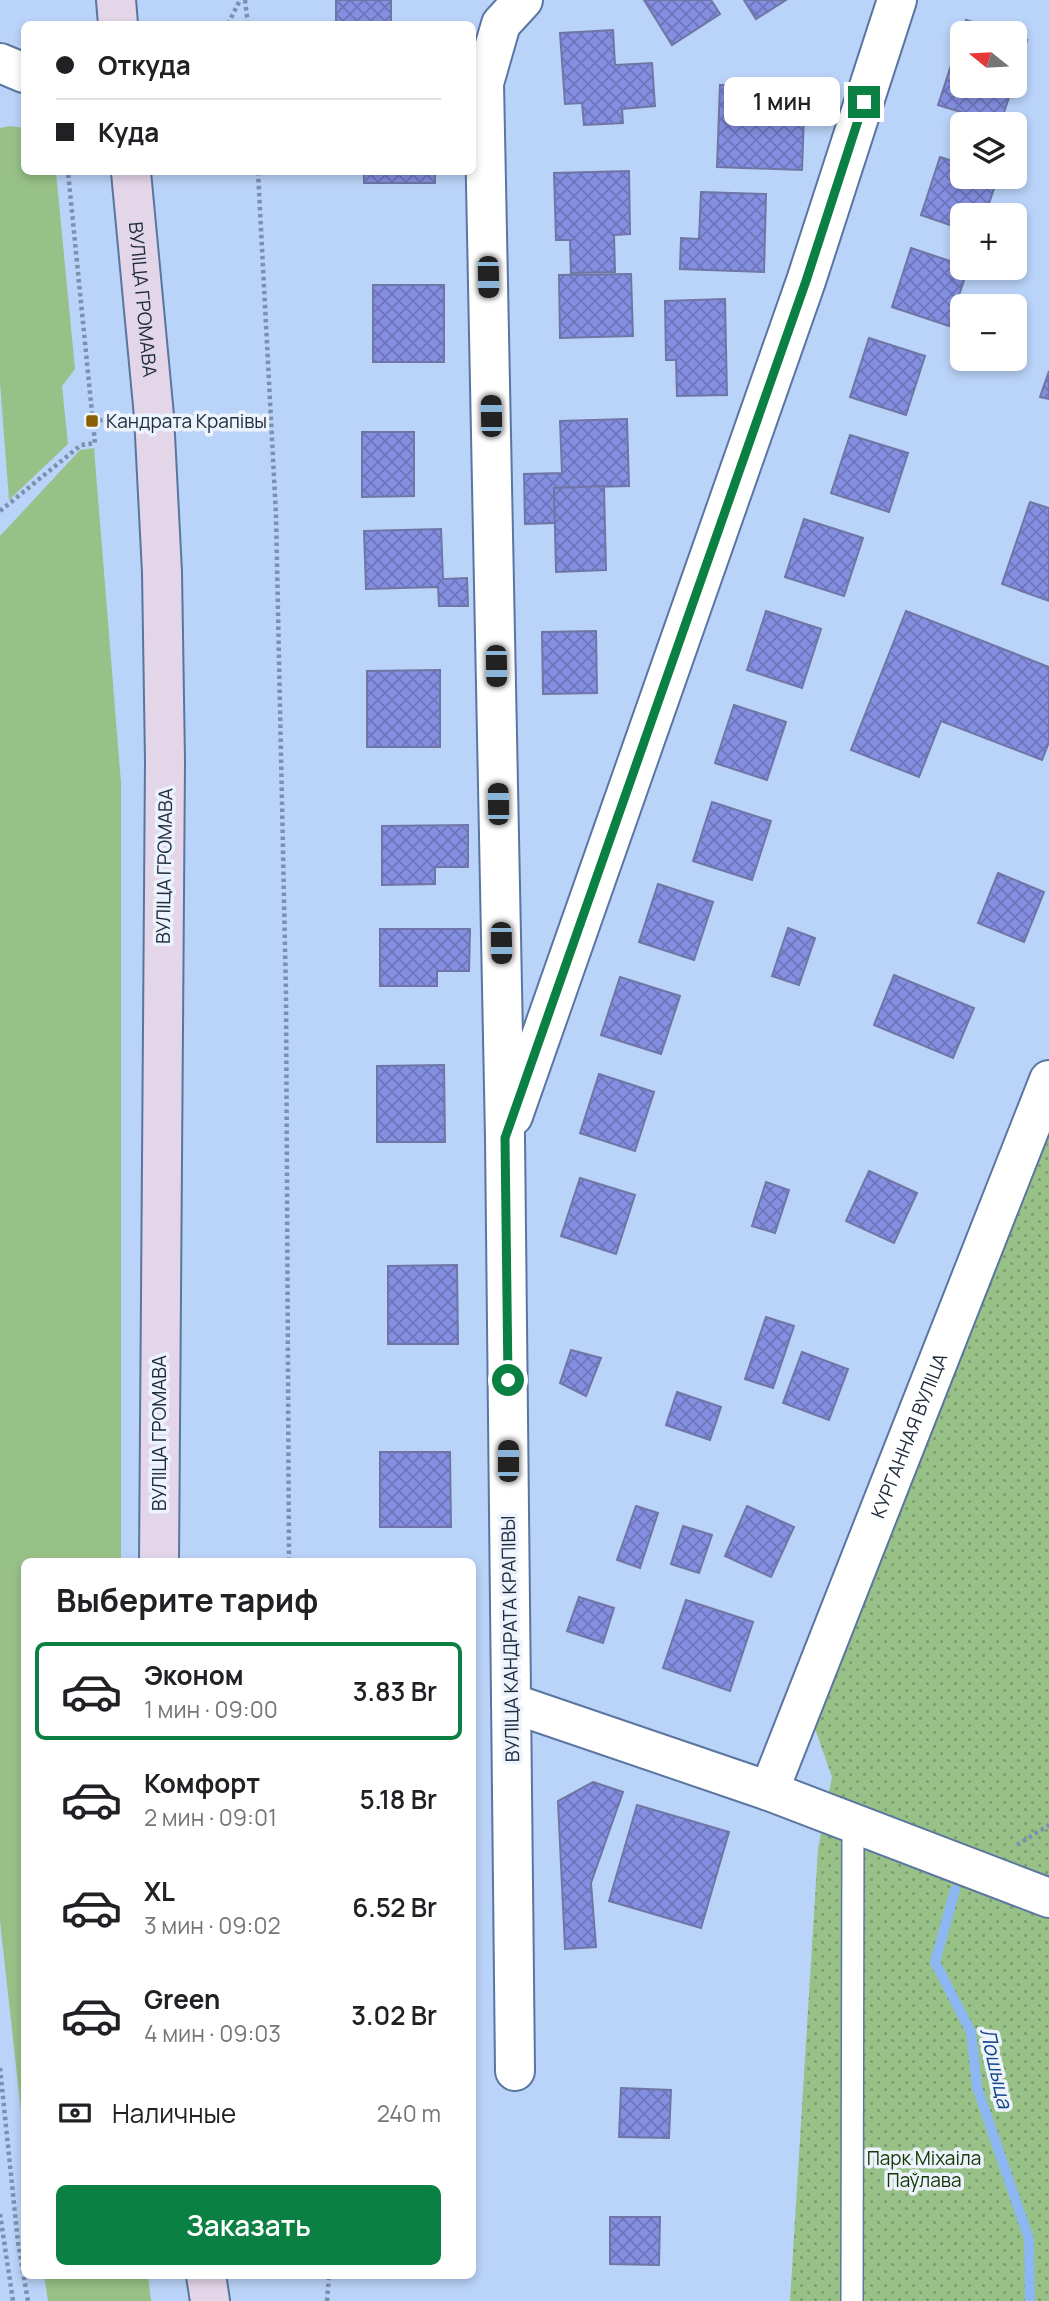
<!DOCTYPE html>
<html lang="ru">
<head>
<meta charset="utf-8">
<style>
	:root { --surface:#fff; --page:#f2f2f2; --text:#202124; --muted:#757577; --line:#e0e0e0; --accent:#0b8043 }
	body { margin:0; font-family:Manrope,sans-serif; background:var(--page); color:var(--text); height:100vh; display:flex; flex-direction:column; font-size:26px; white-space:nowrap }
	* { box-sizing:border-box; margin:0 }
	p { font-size:23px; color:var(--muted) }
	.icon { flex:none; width:38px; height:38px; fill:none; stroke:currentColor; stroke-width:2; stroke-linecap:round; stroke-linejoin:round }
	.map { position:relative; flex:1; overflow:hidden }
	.sheet { position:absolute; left:21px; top:1558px; width:455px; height:721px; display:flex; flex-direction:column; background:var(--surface); border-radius:10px; box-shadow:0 4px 10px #0003 }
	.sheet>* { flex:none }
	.banner { position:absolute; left:21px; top:21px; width:455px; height:154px; border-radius:10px; box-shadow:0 4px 10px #0003; display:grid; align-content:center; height:154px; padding:0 35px; background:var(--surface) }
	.needle { width:46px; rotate:288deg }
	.controls { position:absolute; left:950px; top:21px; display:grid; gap:14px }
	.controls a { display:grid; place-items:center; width:77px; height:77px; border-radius:10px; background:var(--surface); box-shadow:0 4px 10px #0003; font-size:35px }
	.end { position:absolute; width:32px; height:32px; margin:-16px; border:9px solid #0b8043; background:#fff; box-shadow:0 0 0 4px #fff }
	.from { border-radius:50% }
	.bubble { position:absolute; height:49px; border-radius:10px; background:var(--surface); box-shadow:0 4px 10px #0003; font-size:23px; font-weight:600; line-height:49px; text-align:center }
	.car { position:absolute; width:21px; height:42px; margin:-21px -10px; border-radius:9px; box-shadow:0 0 5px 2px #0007; background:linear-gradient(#222 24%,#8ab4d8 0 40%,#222 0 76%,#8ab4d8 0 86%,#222 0) }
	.banner b { display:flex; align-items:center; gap:24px; height:66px; font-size:26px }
	.banner b+b { border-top:2px solid var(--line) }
	.banner i { width:18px; height:18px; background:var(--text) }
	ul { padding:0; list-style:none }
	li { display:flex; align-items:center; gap:21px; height:98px; margin:0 14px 10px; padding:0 21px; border:4px solid transparent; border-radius:10px }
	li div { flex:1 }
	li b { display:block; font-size:26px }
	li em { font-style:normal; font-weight:600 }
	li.selected { border-color:var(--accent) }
	li>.icon { width:63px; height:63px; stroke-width:1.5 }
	h2 { padding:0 35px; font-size:32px; line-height:84px }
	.pay { display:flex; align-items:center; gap:18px; height:77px; padding:0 35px; font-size:26px }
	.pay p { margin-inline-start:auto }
	.primary-button { display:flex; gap:14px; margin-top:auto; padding:14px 35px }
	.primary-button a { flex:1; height:80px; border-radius:10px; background:var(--accent); color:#fff; font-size:28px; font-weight:600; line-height:80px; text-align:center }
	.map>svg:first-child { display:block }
	.grass { fill:#98c188 }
	.park { fill:url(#park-dots) }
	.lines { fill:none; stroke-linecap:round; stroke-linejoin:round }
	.stream { stroke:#8cb7f3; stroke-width:10 }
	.building { fill:url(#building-cross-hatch); stroke:#6f76a5; stroke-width:2 }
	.service-casing { stroke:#5a76a0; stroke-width:24 }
	.minor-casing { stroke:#5a76a0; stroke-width:42 }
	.tertiary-casing { stroke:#5a76a0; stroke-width:42 }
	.secondary-casing { stroke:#5a76a0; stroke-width:42 }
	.path { stroke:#7c90ae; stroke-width:4.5; stroke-dasharray:3.5 3.5; stroke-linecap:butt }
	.service { stroke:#fff; stroke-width:21 }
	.minor { stroke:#fff; stroke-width:38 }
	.tertiary { stroke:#fff; stroke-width:38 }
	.secondary { stroke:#e3d6e8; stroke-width:38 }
	.route { stroke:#0b8043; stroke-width:9 }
	.poi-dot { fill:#8a5e00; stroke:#ecf3fc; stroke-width:2.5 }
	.labels { text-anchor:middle; stroke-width:7; stroke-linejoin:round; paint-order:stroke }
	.street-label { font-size:19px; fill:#202c3e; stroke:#ecf3fc }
	.poi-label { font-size:19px; fill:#202c3e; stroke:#ecf3fc; text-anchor:start }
	.park-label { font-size:19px; fill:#133700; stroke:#ecf3fc }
	.water-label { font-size:21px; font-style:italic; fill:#124486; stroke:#ecf3fc }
</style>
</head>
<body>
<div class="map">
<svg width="1049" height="2301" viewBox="0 0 1049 2301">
	<defs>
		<pattern id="park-dots" width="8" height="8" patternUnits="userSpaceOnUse" patternTransform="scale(1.75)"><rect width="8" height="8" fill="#98c188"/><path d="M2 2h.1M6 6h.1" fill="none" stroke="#7c9d71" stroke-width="1.8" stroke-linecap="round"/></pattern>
		<pattern id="building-cross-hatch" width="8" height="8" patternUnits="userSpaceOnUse" patternTransform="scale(1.75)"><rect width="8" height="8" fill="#858fe2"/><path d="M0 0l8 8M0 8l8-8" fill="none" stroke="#6c75b9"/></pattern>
	</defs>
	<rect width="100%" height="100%" fill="#bad3f8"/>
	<g class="grass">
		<polygon points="10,126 24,128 24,172 56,172 75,369 62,386 68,444 9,500 0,383 0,128"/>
		<polygon points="94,448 121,783 121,1561 24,1561 24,2139 0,1921 0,536 80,450"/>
		<polygon points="44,2275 148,2275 151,2301 48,2301"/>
	</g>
	<polygon class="park" points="1049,1131 1049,2301 790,2301 818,1849 832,1777 813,1723"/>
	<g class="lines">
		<polyline class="stream" points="955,1890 935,1962 971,2032 977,2087 1029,2239 1030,2301"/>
	</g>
	<g class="building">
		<rect x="336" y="0" width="55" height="24"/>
		<polygon points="644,0 711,0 720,14 672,45"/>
		<polygon points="744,0 786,0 756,19"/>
		<polygon points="966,20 1008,33 962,33 962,86 1013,86 1000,124 938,105"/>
		<polygon points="613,30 615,65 652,63 655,106 622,109 623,123 584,125 582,103 565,104 560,33"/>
		<polygon points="1015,36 1027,40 1015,78"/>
		<polygon points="720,85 805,88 802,170 717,167"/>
		<polygon points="940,157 962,164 962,177 998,177 985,215 962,215 962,229 921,215"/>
		<polygon points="629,171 630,234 614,235 615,272 571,273 570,240 556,240 554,173"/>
		<rect x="364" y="172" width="71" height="11"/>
		<polygon points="701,192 766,194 764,272 680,269 681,238 699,239"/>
		<polygon points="911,248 962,265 962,268 968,268 949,326 892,307"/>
		<polygon points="631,274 633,336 560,338 559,275"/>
		<rect x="373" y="285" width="71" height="77"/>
		<polygon points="725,299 727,395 677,396 676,360 666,360 665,301"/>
		<polygon points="869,338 925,356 906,415 850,397"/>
		<polygon points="1049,371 1049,399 1040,397"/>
		<polygon points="627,419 629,486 554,488 555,523 525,524 524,474 562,473 560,421"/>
		<polygon points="362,432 414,432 414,496 362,497"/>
		<polygon points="850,435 908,453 889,512 831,493"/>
		<polygon points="604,486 606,570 556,572 554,488"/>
		<polygon points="1030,502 1049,508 1049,601 1002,584"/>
		<polygon points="804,519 863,538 844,596 785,577"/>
		<polygon points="441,529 443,579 467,578 468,606 439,606 438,587 366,589 364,531"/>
		<polygon points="766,611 821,629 802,688 747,670"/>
		<polygon points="906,611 1049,667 1049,742 1042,760 941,721 919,777 851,750"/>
		<polygon points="596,631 597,693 543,694 542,632"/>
		<polygon points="440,670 440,747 367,747 367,671"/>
		<polygon points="734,705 786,722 767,780 715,763"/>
		<polygon points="712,802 771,821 752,880 693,861"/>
		<polygon points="468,825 468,867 435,867 435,884 382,885 382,826"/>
		<polygon points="998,873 1044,892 1024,942 978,923"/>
		<polygon points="658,884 713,902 694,960 639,942"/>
		<polygon points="788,928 815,938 799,985 772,976"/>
		<polygon points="380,929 470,929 469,971 437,971 437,986 380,986"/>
		<polygon points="894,975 974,1008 953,1058 874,1025"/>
		<polygon points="620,977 680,996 661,1054 601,1035"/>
		<polygon points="444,1065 445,1142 377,1142 377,1066"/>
		<polygon points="599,1074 654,1092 635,1151 580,1133"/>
		<polygon points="869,1171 917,1193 894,1243 846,1221"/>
		<polygon points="580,1178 635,1195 616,1254 561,1236"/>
		<polygon points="766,1182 789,1190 775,1233 752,1226"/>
		<polygon points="457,1265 458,1344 388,1344 388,1266"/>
		<polygon points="766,1317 794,1326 773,1388 745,1379"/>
		<polygon points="571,1350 601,1358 586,1396 560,1383"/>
		<polygon points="802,1352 848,1369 829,1420 783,1403"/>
		<polygon points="677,1392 721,1407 710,1440 666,1425"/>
		<polygon points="380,1452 450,1452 451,1527 380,1527"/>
		<polygon points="636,1506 658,1513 640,1568 617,1560"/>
		<polygon points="747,1506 794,1527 771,1577 725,1556"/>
		<polygon points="683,1526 712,1535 699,1573 671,1564"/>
		<polygon points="579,1597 614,1608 603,1643 567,1631"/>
		<polygon points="686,1600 753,1622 730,1691 663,1668"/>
		<polygon points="593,1782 623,1792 591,1883 596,1947 565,1949 558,1801"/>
		<polygon points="637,1805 729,1832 701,1928 609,1901"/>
		<polygon points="621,2088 671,2090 669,2138 619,2137"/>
		<polygon points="610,2217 660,2217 659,2265 610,2264"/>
	</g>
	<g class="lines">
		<defs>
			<polyline id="service" points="852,2301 853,1823"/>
			<g id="minor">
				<polyline points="513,1116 806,281 897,0"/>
				<polyline points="511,1703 769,1791 1049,1898"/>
				<path id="s1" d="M769,1791L1049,1080"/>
				<polyline points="515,2071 505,1137 484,83 501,24 523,0"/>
			</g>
			<polyline id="tertiary" points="0,63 24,73"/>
			<g id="secondary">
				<polyline points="116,0 118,24"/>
				<path id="s2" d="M131,172L154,416L162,572L165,761L159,1561"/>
				<polyline points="206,2275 210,2301"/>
			</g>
		</defs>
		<use href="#service" class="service-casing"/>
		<use href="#minor" class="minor-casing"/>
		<use href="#tertiary" class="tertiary-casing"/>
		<use href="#secondary" class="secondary-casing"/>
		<g class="path">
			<polyline points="245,0 248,24"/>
			<polyline points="228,24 240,0"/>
			<polyline points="258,172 276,515 286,995 289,1561"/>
			<polyline points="92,421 116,419"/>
			<polyline points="0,511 81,445 95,443 68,172"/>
			<polyline points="1017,1845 1049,1825"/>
			<polyline points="0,2068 18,2243 28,2301"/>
			<polyline points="0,2214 13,2301"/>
			<polyline points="327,2301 329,2275"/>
		</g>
		<use href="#service" class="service"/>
		<use href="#minor" class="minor"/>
		<use href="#tertiary" class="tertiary"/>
		<use href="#secondary" class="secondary"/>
	</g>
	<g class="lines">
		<polyline class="route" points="508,1380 505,1138 806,281 864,102"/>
	</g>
	<rect class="poi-dot" x="85" y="414" width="14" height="14" rx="3.5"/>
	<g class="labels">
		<g class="street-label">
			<text dy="7" stroke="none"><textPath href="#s2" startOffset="128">ВУЛІЦА ГРОМАВА</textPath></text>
			<text transform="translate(164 866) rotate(-89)" y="7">ВУЛІЦА ГРОМАВА</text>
			<text transform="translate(159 1433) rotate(-90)" y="7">ВУЛІЦА ГРОМАВА</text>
			<text dy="7" stroke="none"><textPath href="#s1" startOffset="382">КУРГАННАЯ ВУЛІЦА</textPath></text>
			<text transform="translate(510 1639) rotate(-91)" y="7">ВУЛІЦА КАНДРАТА КРАПІВЫ</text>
		</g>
		<g class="poi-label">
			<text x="106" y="428">Кандрата Крапівы</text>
		</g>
		<g class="park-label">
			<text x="924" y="2165">Парк Міхаіла<tspan x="924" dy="22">Паўлава</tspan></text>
		</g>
		<g class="water-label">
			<text transform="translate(996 2068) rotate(77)" y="7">Лошыца</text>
		</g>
	</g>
</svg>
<div class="controls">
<a><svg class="needle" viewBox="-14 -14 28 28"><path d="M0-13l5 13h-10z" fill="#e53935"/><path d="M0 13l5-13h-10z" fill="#757577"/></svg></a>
<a><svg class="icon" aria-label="layers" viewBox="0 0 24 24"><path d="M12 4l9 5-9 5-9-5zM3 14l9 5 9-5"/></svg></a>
<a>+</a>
<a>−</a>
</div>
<i class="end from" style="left:508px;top:1380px"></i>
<i class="end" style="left:864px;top:102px"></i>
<div class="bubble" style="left:724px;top:77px;width:116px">1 мин</div>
<i class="car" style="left:488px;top:277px;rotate:179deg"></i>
<i class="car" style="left:491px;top:416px;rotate:359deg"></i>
<i class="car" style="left:496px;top:666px;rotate:179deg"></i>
<i class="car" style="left:498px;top:804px;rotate:359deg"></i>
<i class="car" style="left:501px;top:943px;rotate:179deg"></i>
<i class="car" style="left:508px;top:1461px;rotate:0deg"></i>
<div class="banner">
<b><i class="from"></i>Откуда</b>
<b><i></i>Куда</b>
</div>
<section class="sheet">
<h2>Выберите тариф</h2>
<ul>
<li class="selected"><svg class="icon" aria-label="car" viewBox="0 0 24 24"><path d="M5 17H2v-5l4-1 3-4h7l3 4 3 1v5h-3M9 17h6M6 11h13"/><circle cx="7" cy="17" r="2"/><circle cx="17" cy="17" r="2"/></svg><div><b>Эконом</b><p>1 мин · 09:00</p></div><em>3.83 Br</em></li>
<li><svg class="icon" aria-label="car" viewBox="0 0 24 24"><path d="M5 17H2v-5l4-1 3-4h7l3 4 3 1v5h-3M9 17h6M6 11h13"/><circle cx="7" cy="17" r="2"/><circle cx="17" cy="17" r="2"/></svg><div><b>Комфорт</b><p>2 мин · 09:01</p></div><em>5.18 Br</em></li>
<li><svg class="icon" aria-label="car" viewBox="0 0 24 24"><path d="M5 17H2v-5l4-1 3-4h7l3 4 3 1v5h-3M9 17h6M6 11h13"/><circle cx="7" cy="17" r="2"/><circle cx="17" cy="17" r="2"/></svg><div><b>XL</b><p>3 мин · 09:02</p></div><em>6.52 Br</em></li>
<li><svg class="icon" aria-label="car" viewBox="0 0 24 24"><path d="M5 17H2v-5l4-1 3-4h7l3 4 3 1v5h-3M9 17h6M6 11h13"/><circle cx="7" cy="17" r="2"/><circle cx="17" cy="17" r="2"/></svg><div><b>Green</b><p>4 мин · 09:03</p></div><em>3.02 Br</em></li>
</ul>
<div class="pay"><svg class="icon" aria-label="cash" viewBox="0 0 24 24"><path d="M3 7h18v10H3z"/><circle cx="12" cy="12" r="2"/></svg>Наличные<p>240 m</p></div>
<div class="primary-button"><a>Заказать</a></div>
</section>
</div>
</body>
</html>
